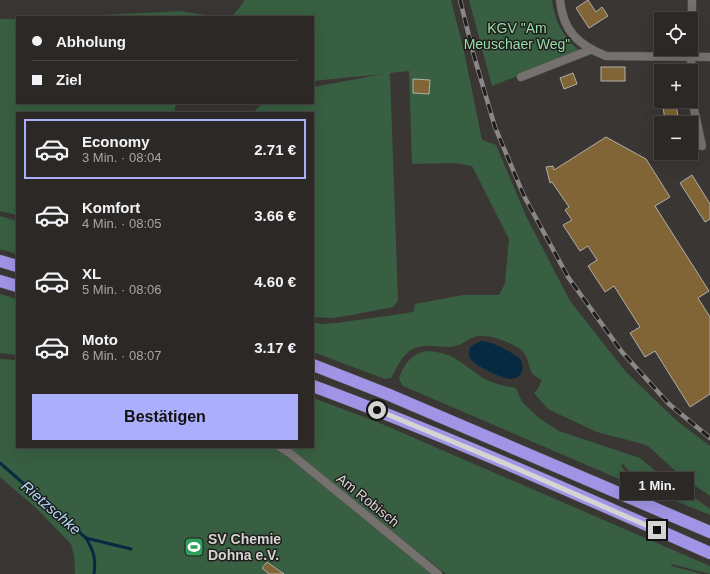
<!DOCTYPE html>
<html lang="de">
<head>
<meta charset="utf-8">
<style>
	:root { --surface:#2b2826; --page:#33302e; --text:#f1f3f6; --muted:#a6a6a7; --line:#474443; --accent:#abaffb }
	body { margin:0; font-family:Arial,sans-serif; background:var(--page); color:var(--text); height:100vh; display:flex; flex-direction:column; font-size:15px; white-space:nowrap }
	* { box-sizing:border-box; margin:0 }
	p { font-size:13px; color:var(--muted) }
	.icon { flex:none; width:22px; height:22px; fill:none; stroke:currentColor; stroke-width:2; stroke-linecap:round; stroke-linejoin:round }
	.map { position:relative; flex:1; overflow:hidden }
	.sheet { position:absolute; left:16px; top:112px; width:298px; height:336px; display:flex; flex-direction:column; background:var(--surface); border-radius:0px; box-shadow:0 4px 16px #0002,0 0 0 1px var(--line) }
	.sheet>* { flex:none }
	.guide { position:absolute; left:16px; top:16px; width:298px; height:88px; border-radius:0px; box-shadow:0 4px 16px #0002,0 0 0 1px var(--line); display:grid; align-content:center; height:88px; padding:0 16px; background:var(--surface) }
	.buttons { position:absolute; left:654px; top:12px; display:grid; gap:8px }
	.buttons a { display:grid; place-items:center; width:44px; height:44px; border-radius:0px; background:var(--surface); box-shadow:0 4px 16px #0002,0 0 0 1px var(--line); font-size:20px }
	.end { position:absolute; width:18px; height:18px; margin:-9px; border:5px solid #d6d4d3; background:#111; box-shadow:0 0 0 2px #111 }
	.from { border-radius:50% }
	.bubble { position:absolute; height:28px; border-radius:0px; background:var(--surface); box-shadow:0 4px 16px #0002,0 0 0 1px var(--line); font-size:13px; font-weight:600; line-height:28px; text-align:center }
	.guide b { display:flex; align-items:center; gap:14px; height:38px; font-size:15px }
	.guide b+b { border-top:1px solid var(--line) }
	.guide i { width:10px; height:10px; background:var(--text) }
	ul { padding:7px 0 0; list-style:none }
	li { display:flex; align-items:center; gap:12px; height:60px; margin:0 8px 6px; padding:0 8px; border:2px solid transparent; border-radius:0px }
	li div { flex:1 }
	li b { display:block; font-size:15px }
	li em { font-style:normal; font-weight:600 }
	li.selected { border-color:var(--accent) }
	li>.icon { width:36px; height:36px; stroke-width:1.5 }
	.primary-button { display:flex; gap:8px; margin-top:auto; padding:8px 16px }
	.primary-button a { flex:1; height:46px; border-radius:0px; background:var(--accent); color:#111; font-size:16px; font-weight:600; line-height:46px; text-align:center }
	.map>svg:first-child { display:block }
	.green { fill:#385f42 }
	.water { fill:#052a41 }
	.lines { fill:none; stroke-linecap:round; stroke-linejoin:round }
	.stream { stroke:#052a41; stroke-width:3 }
	.building { fill:#826537; stroke:#b1afaa }
	.minor-casing { stroke:#575452; stroke-width:9 }
	.motorway-casing { stroke:#575452; stroke-width:13 }
	.minor { stroke:#74716e; stroke-width:8 }
	.motorway { stroke:#a094e6; stroke-width:12 }
	.rail-casing { stroke:#8a8886; stroke-width:4.5 }
	.rail { stroke:#1f1e1d; stroke-width:3; stroke-dasharray:9; stroke-linecap:butt }
	.route { stroke:#d6d4d3; stroke-width:5 }
	.labels { text-anchor:middle; stroke-width:3; stroke-linejoin:round; paint-order:stroke }
	.park-label { font-size:14px; fill:#98dea8; stroke:#1f1e1d }
	.street-label { font-size:14px; fill:#d6d4d3; stroke:#1f1e1d }
	.poi-label { font-size:14px; font-weight:bold; fill:#d6d4d3; stroke:#1f1e1d; text-anchor:start }
	.water-label { font-size:15px; font-style:italic; fill:#b0d9f8; stroke:#1f1e1d }
</style>
</head>
<body>
<div class="map">
<svg width="710" height="574" viewBox="0 0 710 574">
	<rect width="100%" height="100%" fill="#393633"/>
	<g class="green">
		<path d="M245,0H451L464,51L482,140L496,145L527,218L570,301L626,372L677,421L710,446V496L681,476L648,446L639,443L597,432L554,412L547,408L534,393L537,390L542,380C540,379 536,377 534,375C527,368 530,356 520,349C510,342 485,332 474,337C466,340 459,347 449,347C437,347 424,343 413,349C402,354 397,368 391,378L385,379L313,352V322L321,324L336,323L408,313L414,311L415,304L463,295H499L505,283L509,239L472,166L455,163L412,164L409,71L390,73L398,301L393,307L352,315L332,318L313,317V113H252L264,103H313V87L383,74L313,81V17H232Z"/>
		<path d="M469,0H552C554,21 564,38 580,51L492,86Z"/>
		<polygon points="180,11 217,17 64,17"/>
		<polygon points="0,19 17,19 17,103 176,103 174,113 17,113 17,215 0,211"/>
		<polygon points="0,216 17,221 17,254 0,249"/>
		<polygon points="0,294 17,299 17,355 0,353"/>
		<path d="M426,351C455,352 462,365 485,379C494,384 505,386 516,388L522,402L539,418L559,431L640,458L672,485L674,483L710,509V515C679,502 644,491 623,464L621,465L625,472L640,484L639,486L625,480L624,481L403,386L399,379C403,365 411,354 426,351Z"/>
		<path d="M0,359L17,360V447H274C309,470 339,499 371,525C392,542 414,556 434,574H75L74,556L71,544L36,508L0,477Z"/>
		<polygon points="313,398 375,421 710,566 710,574 672,564 671,566 702,574 446,574 287,447 313,447"/>
	</g>
	<path class="water" d="M481,341C493,342 505,349 515,355C527,361 524,379 511,379C503,379 473,365 470,358C468,354 469,350 471,346Z"/>
	<g class="lines">
		<g class="stream">
			<polyline points="0,463 86,538 131,549"/>
			<path d="M86,538C94,552 96,558 94,574"/>
		</g>
	</g>
	<g class="building">
		<polygon points="588,0 596,12 602,7 608,16 589,28 576,8"/>
		<rect x="601" y="67" width="24" height="14"/>
		<polygon points="573,73 577,84 564,89 560,78"/>
		<polygon points="413,79 430,80 429,94 413,93"/>
		<polygon points="676,105 678,116 665,119 663,108"/>
		<polygon points="606,137 646,159 670,197 655,206 709,291 698,298 710,317 710,394 690,407 655,351 645,357 630,333 640,327 614,286 605,292 588,266 597,260 588,246 580,251 563,225 572,220 565,210 569,207 552,182 550,183 546,167 553,166 554,170"/>
		<polygon points="692,175 710,204 710,219 705,222 680,183"/>
		<polygon points="267,562 284,574 269,574 262,568"/>
	</g>
	<g class="lines">
		<defs>
			<g id="minor">
				<path d="M560,0C563,31 578,45 606,56L710,57"/>
				<polyline points="691,71 692,0"/>
				<polyline points="691,76 692,100 702,146"/>
				<polyline points="521,77 590,50"/>
				<polyline points="280,447 291,454 438,574"/>
			</g>
			<g id="motorway">
				<polyline points="0,261 17,266"/>
				<polyline points="0,281 17,286"/>
				<polyline points="313,365 387,394 710,532"/>
				<path d="M313,386C448,436 579,495 710,553"/>
			</g>
		</defs>
		<use href="#minor" class="minor-casing"/>
		<use href="#motorway" class="motorway-casing"/>
		<use href="#minor" class="minor"/>
		<use href="#motorway" class="motorway"/>
		<defs>
			<polyline id="rail" points="460,0 474,56 495,127 524,196 568,277 622,352 669,404 710,438"/>
		</defs>
		<use href="#rail" class="rail-casing"/>
		<use href="#rail" class="rail"/>
	</g>
	<g class="lines">
		<polyline class="route" points="377,410 511,466 657,530"/>
	</g>
	<defs>
		<symbol id="stadium-square" viewBox="-11 -11 22 22"><rect x="-9" y="-9" width="18" height="18" rx="4" fill="#2e9e5b" stroke="#1f1e1d"/><path d="M0-5a6.5 5 0 1 0 0 10a6.5 5 0 1 0 0-10ZM-3.5-1.8h7v3.6h-7Z" fill="#fff"/></symbol>
	</defs>
	<g fill-rule="evenodd">
		<use href="#stadium-square" x="183" y="536" width="22" height="22"/>
	</g>
	<g class="labels">
		<g class="park-label">
			<text x="517" y="33">KGV "Am<tspan x="517" dy="16">Meuschaer Weg"</tspan></text>
		</g>
		<g class="street-label">
			<text transform="translate(368 500) rotate(39)" y="5">Am Robisch</text>
		</g>
		<g class="poi-label">
			<text x="208" y="544">SV Chemie<tspan x="208" dy="16">Dohna e.V.</tspan></text>
		</g>
		<g class="water-label">
			<text transform="translate(51 508) rotate(41)" y="5">Rietzschke</text>
		</g>
	</g>
</svg>
<div class="buttons">
<a><svg class="icon" aria-label="locate" viewBox="0 0 24 24"><circle cx="12" cy="12" r="6"/><path d="M12 2v4M12 18v4M2 12h4M18 12h4"/></svg></a>
<a>+</a>
<a>−</a>
</div>
<i class="end from" style="left:377px;top:410px"></i>
<i class="end" style="left:657px;top:530px"></i>
<div class="bubble" style="left:620px;top:472px;width:74px">1 Min.</div>
<div class="guide">
<b><i class="from"></i>Abholung</b>
<b><i></i>Ziel</b>
</div>
<section class="sheet">
<ul>
<li class="selected"><svg class="icon" aria-label="car" viewBox="0 0 24 24"><path d="M5 17H2v-5l4-1 3-4h7l3 4 3 1v5h-3M9 17h6M6 11h13"/><circle cx="7" cy="17" r="2"/><circle cx="17" cy="17" r="2"/></svg><div><b>Economy</b><p>3 Min. · 08:04</p></div><em>2.71 €</em></li>
<li><svg class="icon" aria-label="car" viewBox="0 0 24 24"><path d="M5 17H2v-5l4-1 3-4h7l3 4 3 1v5h-3M9 17h6M6 11h13"/><circle cx="7" cy="17" r="2"/><circle cx="17" cy="17" r="2"/></svg><div><b>Komfort</b><p>4 Min. · 08:05</p></div><em>3.66 €</em></li>
<li><svg class="icon" aria-label="car" viewBox="0 0 24 24"><path d="M5 17H2v-5l4-1 3-4h7l3 4 3 1v5h-3M9 17h6M6 11h13"/><circle cx="7" cy="17" r="2"/><circle cx="17" cy="17" r="2"/></svg><div><b>XL</b><p>5 Min. · 08:06</p></div><em>4.60 €</em></li>
<li><svg class="icon" aria-label="car" viewBox="0 0 24 24"><path d="M5 17H2v-5l4-1 3-4h7l3 4 3 1v5h-3M9 17h6M6 11h13"/><circle cx="7" cy="17" r="2"/><circle cx="17" cy="17" r="2"/></svg><div><b>Moto</b><p>6 Min. · 08:07</p></div><em>3.17 €</em></li>
</ul>
<div class="primary-button"><a>Bestätigen</a></div>
</section>
</div>
</body>
</html>
